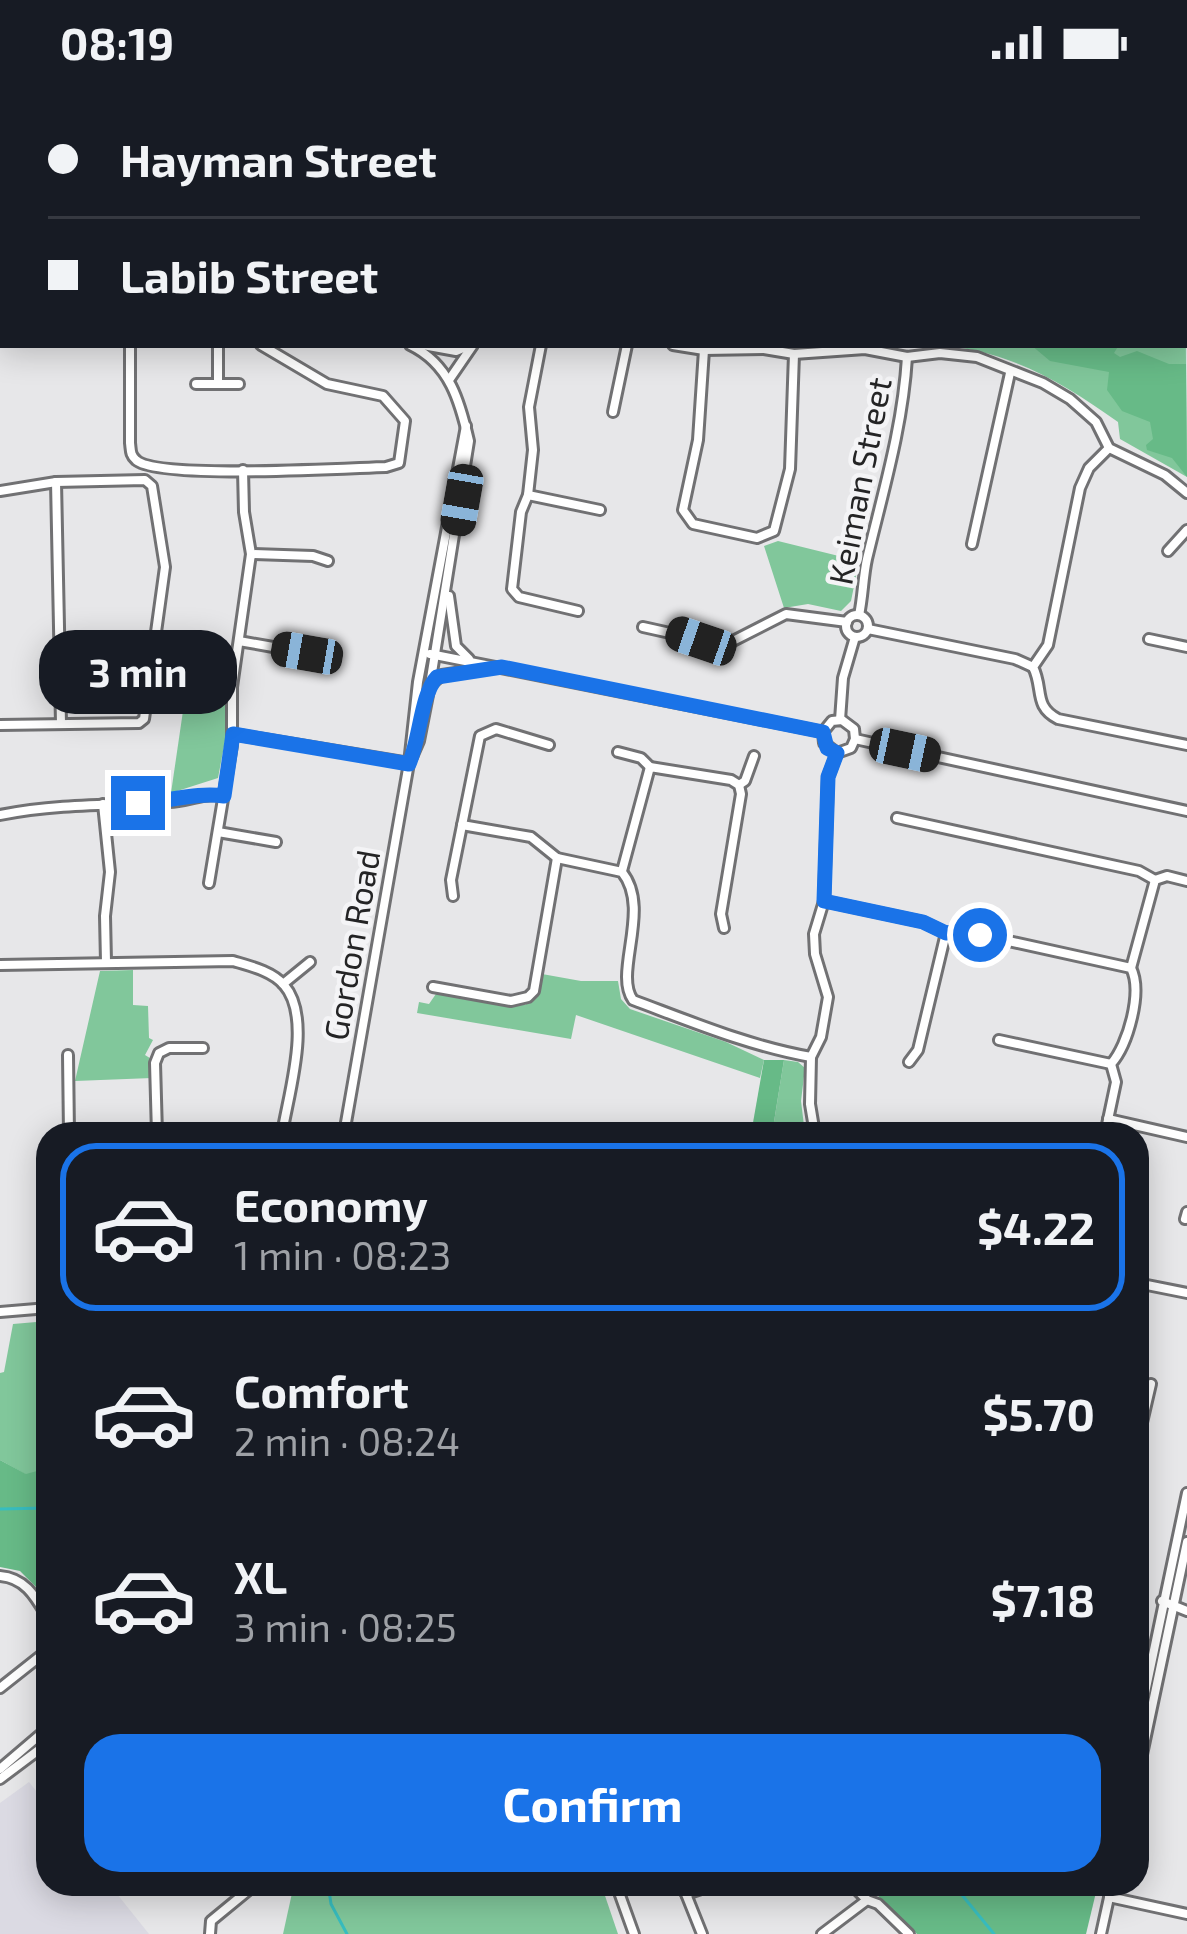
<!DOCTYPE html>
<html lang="en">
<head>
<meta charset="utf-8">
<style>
	:root { --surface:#171b24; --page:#242831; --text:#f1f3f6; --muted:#9ea1a6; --line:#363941; --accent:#1a73e8 }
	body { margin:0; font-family:"Exo 2",sans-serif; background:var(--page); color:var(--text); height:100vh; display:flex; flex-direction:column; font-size:45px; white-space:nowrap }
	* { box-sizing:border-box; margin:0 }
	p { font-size:39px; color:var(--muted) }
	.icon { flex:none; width:66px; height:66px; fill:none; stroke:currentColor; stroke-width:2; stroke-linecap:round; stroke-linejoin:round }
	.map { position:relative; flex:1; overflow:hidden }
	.panel { position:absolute; left:36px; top:1038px; width:1113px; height:774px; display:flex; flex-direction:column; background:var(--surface); border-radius:36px; box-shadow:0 6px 30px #0003 }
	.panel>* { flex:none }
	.hud { position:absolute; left:0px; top:0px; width:1188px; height:264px; box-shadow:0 6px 30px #0003; display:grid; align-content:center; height:264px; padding:0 48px; background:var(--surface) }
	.end { position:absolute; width:54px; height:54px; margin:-27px; border:15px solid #1a73e8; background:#fff; box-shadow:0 0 0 6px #fff }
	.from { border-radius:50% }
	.bubble { position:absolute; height:84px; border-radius:36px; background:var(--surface); box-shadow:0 6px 30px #0003; font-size:39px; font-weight:700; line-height:84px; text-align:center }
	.car { position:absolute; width:36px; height:72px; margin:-36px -18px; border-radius:15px; box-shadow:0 0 9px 3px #0007; background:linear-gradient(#222 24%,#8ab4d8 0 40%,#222 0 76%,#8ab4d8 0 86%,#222 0) }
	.hud b { display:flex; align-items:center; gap:42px; height:114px; font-size:45px }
	.hud b+b { border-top:3px solid var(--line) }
	.hud i { width:30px; height:30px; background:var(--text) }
	ul { padding:21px 0 0; list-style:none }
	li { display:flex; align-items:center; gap:36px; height:168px; margin:0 24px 18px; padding:0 24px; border:6px solid transparent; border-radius:36px }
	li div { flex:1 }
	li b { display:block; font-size:45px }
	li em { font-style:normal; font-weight:700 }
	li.current { border-color:var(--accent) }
	li>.icon { width:108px; height:108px; stroke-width:1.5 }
	.button { display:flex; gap:24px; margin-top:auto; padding:24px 48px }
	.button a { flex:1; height:138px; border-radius:36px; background:var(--accent); color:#fff; font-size:48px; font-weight:700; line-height:138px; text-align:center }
	.status { display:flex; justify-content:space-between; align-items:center; height:84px; padding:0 60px; background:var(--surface); direction:ltr }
	.status svg { height:33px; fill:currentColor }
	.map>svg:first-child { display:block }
	.built { fill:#dbdae3 }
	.green { fill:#81c79b }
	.forest { fill:#67ba87 }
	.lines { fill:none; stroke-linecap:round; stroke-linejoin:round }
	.stream { stroke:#38bdbf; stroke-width:3 }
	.minor-casing { stroke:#717173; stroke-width:14 }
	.minor { stroke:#fff; stroke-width:8 }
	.route { stroke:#1a73e8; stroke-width:15 }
	.labels { text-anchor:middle; stroke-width:9; stroke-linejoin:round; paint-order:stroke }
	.street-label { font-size:33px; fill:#242425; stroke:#f4f4f6 }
</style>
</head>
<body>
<div class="status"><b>08:19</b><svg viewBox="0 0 49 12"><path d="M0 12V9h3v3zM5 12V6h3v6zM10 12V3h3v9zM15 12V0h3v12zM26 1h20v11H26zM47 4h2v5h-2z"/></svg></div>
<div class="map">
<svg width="1187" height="1850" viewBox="0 0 1187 1850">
	<rect width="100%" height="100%" fill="#e7e7e9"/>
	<polygon class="built" points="29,1698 48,1722 48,1800 109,1800 149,1850 0,1850 0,1719"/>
	<g class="green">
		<path d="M1185,164L1187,393L1120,355L1118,338C1060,297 1005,264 932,261H1185Z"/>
		<polygon points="778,457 859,477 851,517 841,527 808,520 784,524 764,462"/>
		<polygon points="226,619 225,657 218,694 171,709 184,620"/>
		<polygon points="133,886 133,921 148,922 149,954 153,956 145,971 153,976 152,994 75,997 100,887"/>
		<polygon points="542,890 581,897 618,897 621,915 630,925 726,958 764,976 760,994 576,931 571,955 417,929 419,918 429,920 438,907 525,921 538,909"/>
		<polygon points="784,976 798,978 805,984 801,1017 805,1050 772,1050"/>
		<polygon points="48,1237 48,1384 27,1391 0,1376 0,1289 4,1288 13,1240"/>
		<polygon points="294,1800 601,1800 618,1850 283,1850"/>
	</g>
	<g class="forest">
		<polygon points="1031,261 1119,261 1114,269 1120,273 1137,267 1169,280 1186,280 1187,393 1172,374 1147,366 1146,361 1153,355 1150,338 1122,327 1107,306 1109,288 1050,277"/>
		<polygon points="764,976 784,976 772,1050 751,1050"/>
		<polygon points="0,1376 26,1390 48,1384 48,1498 37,1504 20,1487 0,1483"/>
		<polygon points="866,1800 1098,1800 1086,1850 917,1850"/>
	</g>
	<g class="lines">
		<g class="stream">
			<polyline points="291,0 293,3"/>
			<polyline points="312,3 315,0"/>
			<polyline points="0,1425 48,1424"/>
			<polyline points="328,1800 331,1820 347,1850"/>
			<polyline points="953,1800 994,1850"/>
		</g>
		<defs>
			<g id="minor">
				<polyline points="122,0 123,3"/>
				<polyline points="534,3 535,0"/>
				<polyline points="633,3 633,0"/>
				<polyline points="718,3 719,0"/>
				<polyline points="810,3 810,0"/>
				<polyline points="908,3 908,0"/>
				<polyline points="0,48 3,49"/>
				<polyline points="1185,110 1187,106"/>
				<polyline points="1185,156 1187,157"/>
				<polyline points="0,176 3,176"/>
				<path d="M130,261V359C131,366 130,371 136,376C157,396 348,384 386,383L399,379L405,337L383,312L327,300L261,261"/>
				<polyline points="218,261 218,300"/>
				<path d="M410,261C450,280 460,318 469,357L430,601L419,657L412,673"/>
				<polyline points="423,261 456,267 470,261"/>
				<polyline points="541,261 529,323 533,366 528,411 521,428 512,505 519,513 578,527"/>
				<polyline points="673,261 704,266 764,265 794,270 865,265 907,273 940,269 977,273 1043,299 1070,315 1096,338 1109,364 1165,391 1187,409"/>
				<polyline points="704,266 698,356 683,426 693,440 757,454 774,447 790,385 794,270"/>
				<polyline points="449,296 473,261"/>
				<polyline points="196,300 239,300"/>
				<polyline points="613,328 627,261"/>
				<path d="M1109,364L1089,384L1080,404L1048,561L1033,583C1044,605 1033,622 1058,635L1187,661"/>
				<polyline points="56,398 61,639"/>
				<polyline points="0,407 56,398 145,396 152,402 165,483 144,635 139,639 0,641"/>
				<polyline points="528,411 600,426"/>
				<polyline points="972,460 1010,289"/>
				<polyline points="1168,467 1187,446"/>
				<polyline points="251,470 313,472 328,477"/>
				<polyline points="449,512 456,562 469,575"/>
				<circle cx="857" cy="542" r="11"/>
				<path d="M859,531C863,513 863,493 867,475C883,408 903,342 907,273"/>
				<polyline points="643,543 715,559 731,558 786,530 847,538"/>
				<polyline points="868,545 1015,575 1033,583"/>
				<polyline points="1149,555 1187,563"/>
				<polyline points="239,557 307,569"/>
				<polyline points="430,570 823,648"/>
				<polyline points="430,601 442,591 489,584"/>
				<polyline points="840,636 843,594 855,553"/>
				<polyline points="823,648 824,659 837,669 851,664 855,655"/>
				<polyline points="823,648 832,637 842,636 854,645 855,655"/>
				<polyline points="233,650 409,679"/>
				<polyline points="855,655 1187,727"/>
				<polyline points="618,668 641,674 650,683"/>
				<polyline points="739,701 745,697 754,672"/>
				<polyline points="103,720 110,788 105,832 106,878"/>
				<path d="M0,731C56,720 111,721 169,718C189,717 202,709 223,712"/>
				<polyline points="897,734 1139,787 1155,796"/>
				<path d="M462,741L531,753L557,774L622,788C652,825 613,889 633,916C692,938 749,962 811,973"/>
				<polyline points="218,748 276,758"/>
				<polyline points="622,787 650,683 731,696 739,701 741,710 721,830 724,844"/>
				<polyline points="209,799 232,661 232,603 251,470 244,428 243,386"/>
				<polyline points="453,812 451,796 480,652 496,645 549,661"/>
				<path d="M824,817L923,838L946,849L963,847L1131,884C1143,908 1128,961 1111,980L1116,998L1105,1050"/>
				<path d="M0,881L233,877C250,882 272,887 284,901C313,934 288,1011 282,1050"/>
				<polyline points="1131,884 1155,796 1167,792 1187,797"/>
				<polyline points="283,900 310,878"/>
				<polyline points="433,903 511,917 528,913 534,907 557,774"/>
				<polyline points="999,956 1111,980"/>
				<polyline points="68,971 69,1050"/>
				<polyline points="909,978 918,966 946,849"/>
				<polyline points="1108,1035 1187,1053"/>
				<polyline points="157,1050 155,979 159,969 169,964 203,964"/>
				<polyline points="344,1050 409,679 418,598 466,342"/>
				<polyline points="815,1050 810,1020 811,973 821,953 828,913 815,870 814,850 824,817 828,693 837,669"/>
				<polyline points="936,1050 952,1050"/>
				<polyline points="1185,1135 1187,1128"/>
				<polyline points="1137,1199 1187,1209"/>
				<polyline points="0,1228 48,1224"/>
				<polyline points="1137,1360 1151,1300"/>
				<path d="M0,1492C26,1494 36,1514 48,1534"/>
				<polyline points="1162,1517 1187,1527"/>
				<polyline points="0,1604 48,1566"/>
				<polyline points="1137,1647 1187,1409"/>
				<polyline points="0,1685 48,1644"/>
				<polyline points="1137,1694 1187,1458"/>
				<polyline points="0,1695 48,1659"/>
				<polyline points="616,1800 634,1850"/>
				<polyline points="682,1800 702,1850"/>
				<polyline points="851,1800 867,1816"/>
				<polyline points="686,1810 716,1800"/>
				<polyline points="1109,1813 1187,1830"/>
				<polyline points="210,1850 211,1837 256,1800"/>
				<polyline points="822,1850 867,1816 878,1820 909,1850"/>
				<polyline points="1101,1850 1112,1800"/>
			</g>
		</defs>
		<use href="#minor" class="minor-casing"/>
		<use href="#minor" class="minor"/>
	</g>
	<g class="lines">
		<path class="route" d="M138,719C167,718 196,708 224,712L233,650L409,680C420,655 421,610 437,593L502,583L823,648L827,664L837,669L828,693L824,817L923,838L946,849L963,847L980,851"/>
	</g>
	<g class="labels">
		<g class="street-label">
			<text transform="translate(860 397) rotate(-79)" y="12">Keiman Street</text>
			<text transform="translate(352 861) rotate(-80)" y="12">Gordon Road</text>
		</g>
	</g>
</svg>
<i class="end from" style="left:980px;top:851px"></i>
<i class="end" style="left:138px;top:719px"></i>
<div class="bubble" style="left:39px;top:546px;width:198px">3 min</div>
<i class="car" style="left:462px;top:416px;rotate:190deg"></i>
<i class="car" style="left:701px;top:557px;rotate:289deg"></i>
<i class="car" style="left:307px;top:569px;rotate:280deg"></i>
<i class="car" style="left:905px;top:666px;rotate:102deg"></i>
<div class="hud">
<b><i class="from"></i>Hayman Street</b>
<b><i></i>Labib Street</b>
</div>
<section class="panel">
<ul>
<li class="current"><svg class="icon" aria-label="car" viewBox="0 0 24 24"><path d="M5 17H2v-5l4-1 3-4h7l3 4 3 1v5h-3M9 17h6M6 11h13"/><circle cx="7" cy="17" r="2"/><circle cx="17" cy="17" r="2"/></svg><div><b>Economy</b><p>1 min · 08:23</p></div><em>$4.22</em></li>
<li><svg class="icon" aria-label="car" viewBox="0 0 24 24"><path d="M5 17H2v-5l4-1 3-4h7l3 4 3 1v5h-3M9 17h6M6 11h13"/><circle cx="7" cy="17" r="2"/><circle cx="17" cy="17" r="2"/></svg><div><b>Comfort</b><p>2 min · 08:24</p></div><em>$5.70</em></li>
<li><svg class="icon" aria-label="car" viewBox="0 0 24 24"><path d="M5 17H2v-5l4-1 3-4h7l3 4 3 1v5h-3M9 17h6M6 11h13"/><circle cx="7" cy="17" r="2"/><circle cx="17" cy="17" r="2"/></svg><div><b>XL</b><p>3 min · 08:25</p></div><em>$7.18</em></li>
</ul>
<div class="button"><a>Confirm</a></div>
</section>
</div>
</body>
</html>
